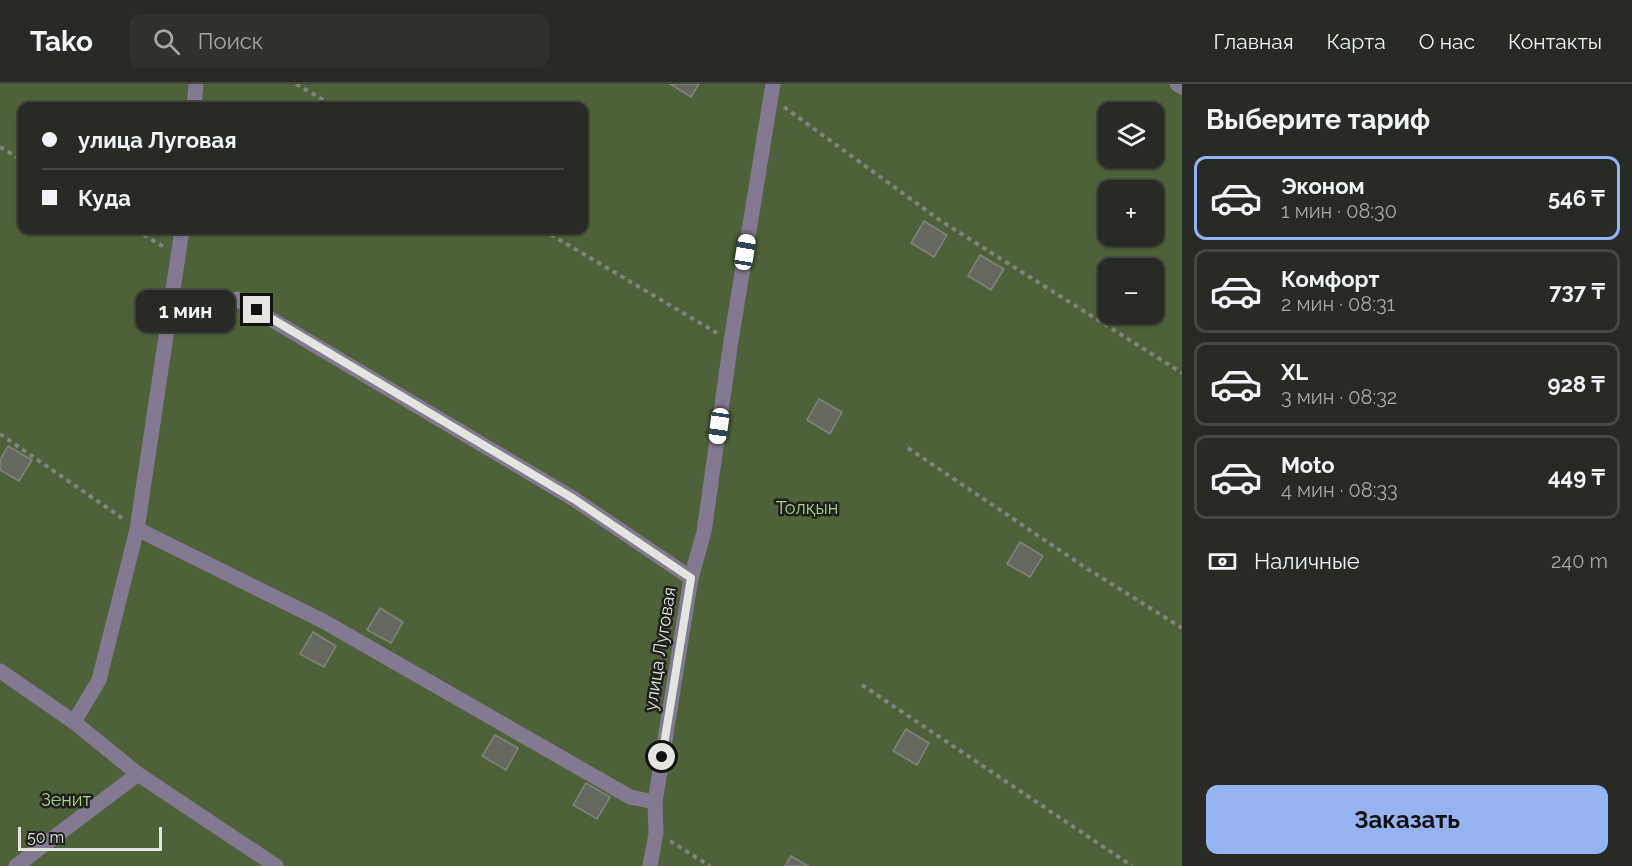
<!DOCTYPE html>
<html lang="ru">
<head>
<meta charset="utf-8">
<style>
	:root { --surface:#282b25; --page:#30332d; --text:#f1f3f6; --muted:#a5a7a7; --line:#444742; --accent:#95b2f1 }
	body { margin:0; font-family:Raleway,sans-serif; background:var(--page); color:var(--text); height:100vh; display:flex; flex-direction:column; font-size:22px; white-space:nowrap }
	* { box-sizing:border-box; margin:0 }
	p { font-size:20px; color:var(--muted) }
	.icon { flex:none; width:33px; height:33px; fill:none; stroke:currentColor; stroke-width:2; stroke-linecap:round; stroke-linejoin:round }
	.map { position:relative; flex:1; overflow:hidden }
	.panel { display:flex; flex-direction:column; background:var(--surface); width:450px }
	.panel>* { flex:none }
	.hud { position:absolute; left:18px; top:18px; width:570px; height:132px; border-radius:12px; box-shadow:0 2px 4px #0004,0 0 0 2px var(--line); display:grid; align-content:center; height:132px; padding:0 24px; background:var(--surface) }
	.fabs { position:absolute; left:1098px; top:18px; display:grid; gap:12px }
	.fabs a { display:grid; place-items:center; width:66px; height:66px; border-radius:12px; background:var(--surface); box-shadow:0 2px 4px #0004,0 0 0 2px var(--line); font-size:30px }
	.scale { position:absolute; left:18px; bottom:15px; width:144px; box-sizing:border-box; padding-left:6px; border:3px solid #e3e6e0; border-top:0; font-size:16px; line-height:21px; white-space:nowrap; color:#e3e6e0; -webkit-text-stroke:4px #1e201c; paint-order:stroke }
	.end { position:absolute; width:27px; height:27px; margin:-14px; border:8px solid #e3e6e0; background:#111; box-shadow:0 0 0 3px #111 }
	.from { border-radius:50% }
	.bubble { position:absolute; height:42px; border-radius:12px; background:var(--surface); box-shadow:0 2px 4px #0004,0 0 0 2px var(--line); font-size:20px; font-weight:700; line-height:42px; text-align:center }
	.car { position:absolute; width:18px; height:36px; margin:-18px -9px; border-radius:8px; box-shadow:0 0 4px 2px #0007; background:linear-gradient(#fff 24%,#345 0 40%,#fff 0 76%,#345 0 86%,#fff 0) }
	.hud b { display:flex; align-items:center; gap:21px; height:57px; font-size:22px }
	.hud b+b { border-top:2px solid var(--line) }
	.hud i { width:15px; height:15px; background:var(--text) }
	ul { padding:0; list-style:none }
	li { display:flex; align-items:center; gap:18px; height:84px; margin:0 12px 9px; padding:0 12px; border:3px solid var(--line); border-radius:12px }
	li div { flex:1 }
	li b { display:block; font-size:22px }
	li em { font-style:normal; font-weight:700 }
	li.on { border-color:var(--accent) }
	li>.icon { width:54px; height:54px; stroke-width:1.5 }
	h2 { padding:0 24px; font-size:27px; line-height:72px }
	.pay { display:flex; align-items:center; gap:15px; height:66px; padding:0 24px; font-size:22px }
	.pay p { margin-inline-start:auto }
	.primary-button { display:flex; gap:12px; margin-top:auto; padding:12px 24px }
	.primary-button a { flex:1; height:69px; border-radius:12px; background:var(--accent); color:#111; font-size:24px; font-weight:700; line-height:69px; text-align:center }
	header { display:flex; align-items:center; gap:36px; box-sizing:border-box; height:84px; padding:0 30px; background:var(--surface); border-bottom:2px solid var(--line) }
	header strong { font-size:28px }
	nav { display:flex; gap:33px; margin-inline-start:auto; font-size:21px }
	.search { width:420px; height:54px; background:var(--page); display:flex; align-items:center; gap:15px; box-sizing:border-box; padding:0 21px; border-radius:12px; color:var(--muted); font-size:22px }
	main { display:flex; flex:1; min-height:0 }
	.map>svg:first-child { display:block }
	.garden { fill:#4f613a; fill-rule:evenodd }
	.building { fill:#64685f; stroke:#7f837a; stroke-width:1.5 }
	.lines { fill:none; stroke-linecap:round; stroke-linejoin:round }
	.path { stroke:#7f837c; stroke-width:4; stroke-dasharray:4.5 4.5; stroke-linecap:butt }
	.minor { stroke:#837a91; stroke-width:15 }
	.route { stroke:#e3e6e0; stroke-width:8 }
	.labels { text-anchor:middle; stroke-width:5; stroke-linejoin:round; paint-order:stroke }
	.park-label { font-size:18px; fill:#add183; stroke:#1e201c }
	.street-label { font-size:18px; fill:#e3e6e0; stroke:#1e201c }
</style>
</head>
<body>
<header>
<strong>Tako</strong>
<div class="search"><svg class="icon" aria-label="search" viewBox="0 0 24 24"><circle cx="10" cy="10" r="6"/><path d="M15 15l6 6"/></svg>Поиск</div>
<nav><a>Главная</a><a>Карта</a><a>О нас</a><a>Контакты</a></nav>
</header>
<main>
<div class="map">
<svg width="1182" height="782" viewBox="0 0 1182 782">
	<rect width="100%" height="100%" fill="#353931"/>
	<path class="garden" d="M0,0H1182V782H0ZM22,22H584V146H22ZM1108,28H1154V74H1108ZM1108,106H1154V152H1108ZM1108,184H1154V230H1108Z"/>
	<g class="building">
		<polygon points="670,0 699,0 691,13"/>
		<polygon points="924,137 947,151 934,173 911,159"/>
		<polygon points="980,171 1004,185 991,206 968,192"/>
		<polygon points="819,315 842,328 830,350 807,336"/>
		<polygon points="8,362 32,376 19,397 0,386 0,376"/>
		<polygon points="1020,458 1043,472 1030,493 1007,480"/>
		<polygon points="380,524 403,538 391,559 367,546"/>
		<polygon points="313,548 336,562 324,583 300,570"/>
		<polygon points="906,645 929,659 917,681 893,667"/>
		<polygon points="495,651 518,664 506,686 482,672"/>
		<polygon points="586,699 610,713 597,735 573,721"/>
		<polygon points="791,772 808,782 785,782"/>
	</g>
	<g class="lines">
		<g class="path">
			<polyline points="296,0 334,22"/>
			<polyline points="784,23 941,137 1182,289"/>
			<polyline points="0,63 22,76"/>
			<polyline points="136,146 164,163"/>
			<polyline points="543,146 717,249"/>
			<polyline points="0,350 122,434"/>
			<polyline points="908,364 1083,482 1182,544"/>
			<polyline points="862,601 1132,782"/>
			<polyline points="670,757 710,782"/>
		</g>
		<g class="minor">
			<polyline points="1177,0 1182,3"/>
			<polyline points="194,22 196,0"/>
			<polyline points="237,215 574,415 691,494"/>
			<polyline points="137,445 323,537 630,713 655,718"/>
			<polyline points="0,587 74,638 138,690 276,782"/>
			<polyline points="74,638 99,596 137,445 182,146"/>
			<polyline points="16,782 138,690"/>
			<polyline points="650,782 656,749 655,718 691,494 704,448 731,257 773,0"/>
		</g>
	</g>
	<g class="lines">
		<polyline class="route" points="257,226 574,415 691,494 662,673"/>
	</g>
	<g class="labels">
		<g class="park-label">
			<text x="807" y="430">Толқын</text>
			<text x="66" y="722">Зенит</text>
		</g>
		<g class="street-label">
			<text transform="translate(660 565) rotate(-81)" y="6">улица Луговая</text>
		</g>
	</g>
</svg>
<div class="fabs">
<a><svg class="icon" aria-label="layers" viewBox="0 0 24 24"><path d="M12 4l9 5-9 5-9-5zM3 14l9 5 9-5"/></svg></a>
<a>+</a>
<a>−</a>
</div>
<div class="scale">50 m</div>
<i class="end from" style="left:662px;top:673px"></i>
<i class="end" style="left:257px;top:226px"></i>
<div class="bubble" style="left:136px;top:206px;width:99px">1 мин</div>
<i class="car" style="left:745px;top:168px;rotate:9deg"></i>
<i class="car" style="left:719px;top:342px;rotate:188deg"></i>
<div class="hud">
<b><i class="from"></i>улица Луговая</b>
<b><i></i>Куда</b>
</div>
</div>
<section class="panel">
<h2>Выберите тариф</h2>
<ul>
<li class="on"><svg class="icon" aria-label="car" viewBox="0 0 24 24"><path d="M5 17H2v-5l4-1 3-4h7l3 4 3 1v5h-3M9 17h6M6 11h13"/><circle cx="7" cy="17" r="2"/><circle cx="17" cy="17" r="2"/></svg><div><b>Эконом</b><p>1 мин · 08:30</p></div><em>546 ₸</em></li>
<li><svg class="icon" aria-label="car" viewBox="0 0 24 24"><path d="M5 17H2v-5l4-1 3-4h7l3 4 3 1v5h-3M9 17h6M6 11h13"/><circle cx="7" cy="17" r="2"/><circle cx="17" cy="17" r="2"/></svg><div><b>Комфорт</b><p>2 мин · 08:31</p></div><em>737 ₸</em></li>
<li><svg class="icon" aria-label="car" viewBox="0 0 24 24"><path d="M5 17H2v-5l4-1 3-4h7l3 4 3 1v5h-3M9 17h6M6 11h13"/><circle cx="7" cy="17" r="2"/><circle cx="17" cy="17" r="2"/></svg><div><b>XL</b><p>3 мин · 08:32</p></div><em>928 ₸</em></li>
<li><svg class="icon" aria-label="car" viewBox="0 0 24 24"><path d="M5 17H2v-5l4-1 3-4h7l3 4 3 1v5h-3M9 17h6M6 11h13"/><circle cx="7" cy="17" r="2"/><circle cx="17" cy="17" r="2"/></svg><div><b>Moto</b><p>4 мин · 08:33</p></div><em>449 ₸</em></li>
</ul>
<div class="pay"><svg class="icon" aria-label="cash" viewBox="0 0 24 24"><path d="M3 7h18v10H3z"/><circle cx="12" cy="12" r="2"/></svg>Наличные<p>240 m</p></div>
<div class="primary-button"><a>Заказать</a></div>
</section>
</main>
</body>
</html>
